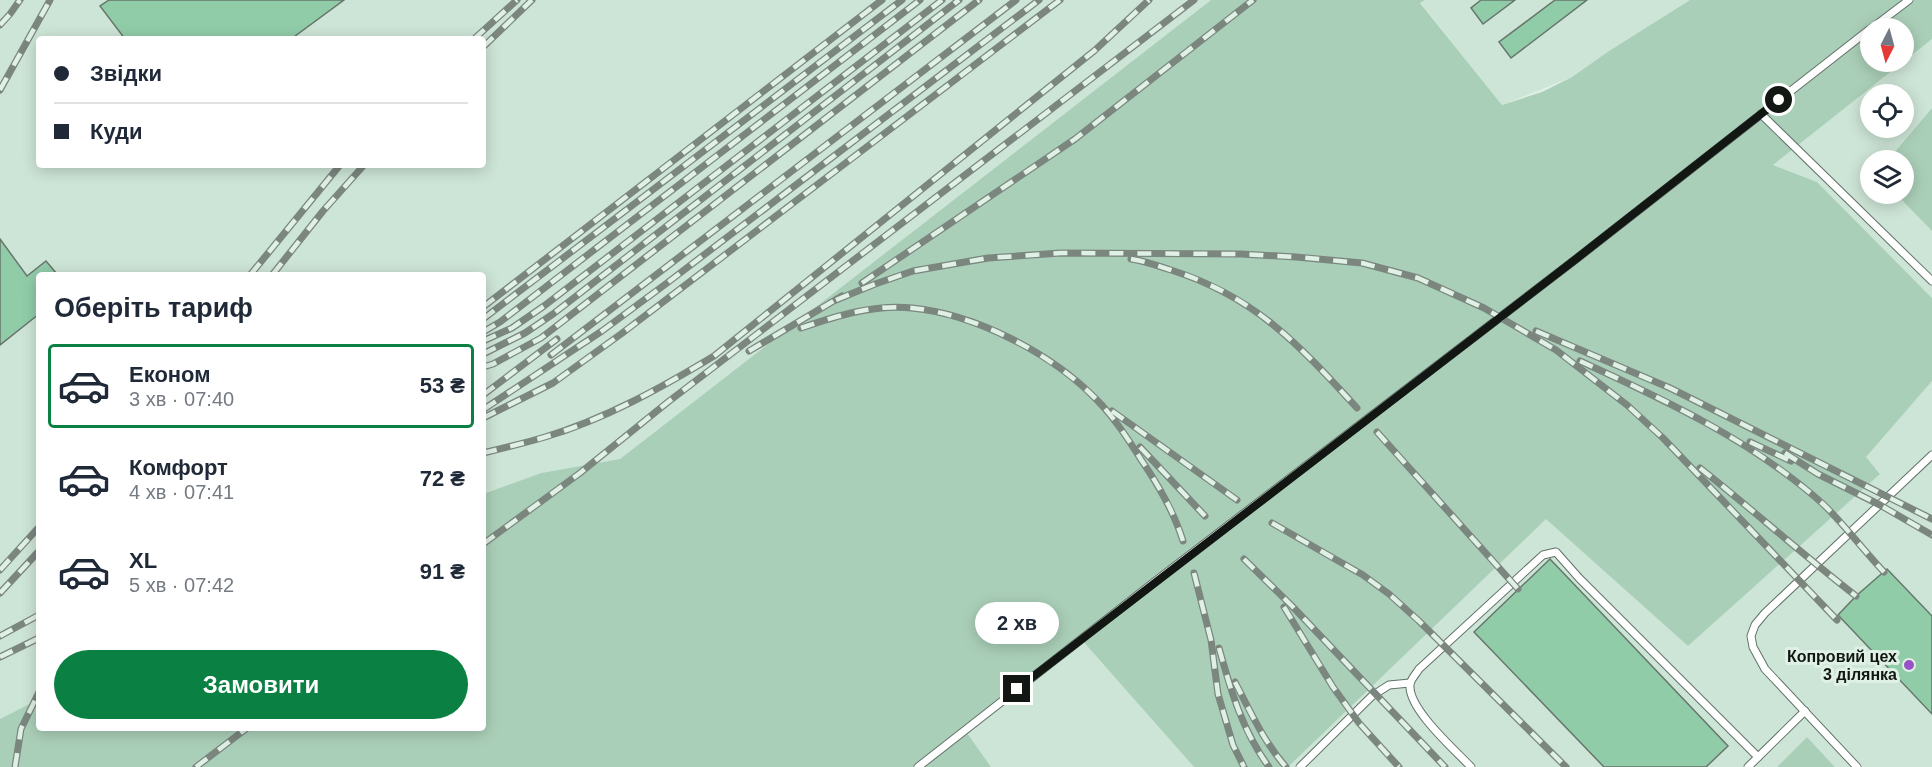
<!DOCTYPE html>
<html lang="uk">
<head>
<meta charset="utf-8">
<style>
	:root { --surface:#fff; --page:#f2f2f3; --text:#1f2937; --muted:#747a83; --line:#e0e1e3; --accent:#0b8043 }
	body { margin:0; font-family:Arial,sans-serif; background:var(--page); color:var(--text); height:100vh; display:flex; flex-direction:column; font-size:22px; white-space:nowrap }
	* { box-sizing:border-box; margin:0 }
	p { font-size:20px; color:var(--muted) }
	.icon { flex:none; width:33px; height:33px; fill:none; stroke:currentColor; stroke-width:2; stroke-linecap:round; stroke-linejoin:round }
	.map { position:relative; flex:1; overflow:hidden }
	.details { position:absolute; left:36px; top:272px; width:450px; height:459px; display:flex; flex-direction:column; background:var(--surface); border-radius:6px; box-shadow:0 3px 15px #0003 }
	.details>* { flex:none }
	.hud { position:absolute; left:36px; top:36px; width:450px; height:132px; border-radius:6px; box-shadow:0 3px 15px #0003; display:grid; align-content:center; height:132px; padding:0 18px; background:var(--surface) }
	.needle { width:39px; rotate:186deg }
	.tools { position:absolute; left:1860px; top:18px; display:grid; gap:12px }
	.tools a { display:grid; place-items:center; width:54px; height:54px; border-radius:50%; background:var(--surface); box-shadow:0 3px 15px #0003; font-size:30px }
	.end { position:absolute; width:27px; height:27px; margin:-14px; border:8px solid #121714; background:#fff; box-shadow:0 0 0 3px #fff }
	.from { border-radius:50% }
	.bubble { position:absolute; height:42px; border-radius:21px; background:var(--surface); box-shadow:0 3px 15px #0003; font-size:20px; font-weight:700; line-height:42px; text-align:center }
	.hud b { display:flex; align-items:center; gap:21px; height:57px; font-size:22px }
	.hud b+b { border-top:2px solid var(--line) }
	.hud i { width:15px; height:15px; background:var(--text) }
	ul { padding:0; list-style:none }
	li { display:flex; align-items:center; gap:18px; height:84px; margin:0 12px 9px; padding:0 6px; border:3px solid transparent; border-radius:6px }
	li div { flex:1 }
	li b { display:block; font-size:22px }
	li em { font-style:normal; font-weight:700 }
	li.active { border-color:var(--accent) }
	li>.icon { width:54px; height:54px; stroke-width:1.5 }
	h2 { padding:0 18px; font-size:27px; line-height:72px }
	.button { display:flex; gap:12px; margin-top:auto; padding:12px 18px }
	.button a { flex:1; height:69px; border-radius:36px; background:var(--accent); color:#fff; font-size:24px; font-weight:700; line-height:69px; text-align:center }
	.map>svg:first-child { display:block }
	.built { fill:#cde5d6; fill-rule:evenodd }
	.green { fill:#aacfb8; fill-rule:evenodd }
	.building { fill:#91cca9; stroke:#67766c; stroke-width:1.5 }
	.lines { fill:none; stroke-linecap:round; stroke-linejoin:round }
	.service-casing { stroke:#627168; stroke-width:9 }
	.service { stroke:#fff; stroke-width:7 }
	.rail-casing { stroke:#7b867f; stroke-width:7 }
	.rail { stroke:#dff0e5; stroke-width:4.5; stroke-dasharray:14; stroke-linecap:butt }
	.route { stroke:#121714; stroke-width:8 }
	.poi-dot { fill:#9952c6; stroke:#dff0e5; stroke-width:2 }
	.labels { text-anchor:middle; stroke-width:6; stroke-linejoin:round; paint-order:stroke }
	.poi-label { font-size:16px; font-weight:bold; fill:#121714; stroke:#dff0e5; text-anchor:end }
</style>
</head>
<body>
<div class="map">
<svg width="1932" height="767" viewBox="0 0 1932 767">
	<rect width="100%" height="100%" fill="#dff0e5"/>
	<g class="built">
		<path d="M0,0H1211L620,459L541,473L483,494V274H39V699L0,719ZM39,39H483V165H39Z"/>
		<polygon points="1425,0 1690,0 1609,51 1572,77 1502,105 1420,2"/>
		<path d="M1932,39V108L1888,160H1870V194H1896L1932,231V298L1817,182L1773,165ZM1870,94H1904V128H1870Z"/>
		<polygon points="1932,381 1932,767 1835,767 1807,737 1777,767 1288,767 1546,518 1688,646 1880,473 1865,457"/>
		<polygon points="1081,639 1194,767 991,767 965,730"/>
	</g>
	<g class="green">
		<path d="M1211,0H1425L1420,3L1502,105L1542,92L1572,77L1609,51L1690,0H1932V39L1773,165L1817,182L1932,298V381L1866,457L1880,474L1688,646L1546,519L1288,767H1194L1081,639L965,730L991,767H0V719L39,699V728H483V494L541,473L620,459ZM1870,28H1904V62H1870Z"/>
		<polygon points="1932,108 1932,231 1896,194 1904,194 1904,160 1888,160"/>
		<polygon points="1807,737 1835,767 1777,767"/>
	</g>
	<g class="building">
		<polygon points="109,0 344,0 291,39 125,39 100,6"/>
		<polygon points="1481,0 1515,0 1483,24 1471,8"/>
		<polygon points="1555,0 1587,0 1511,58 1499,42"/>
		<polygon points="0,239 27,276 46,261 57,274 39,274 39,314 0,345"/>
		<polygon points="1550,559 1728,746 1706,767 1604,767 1474,632"/>
		<polygon points="1887,569 1932,616 1932,714 1838,615 1856,596"/>
	</g>
	<g class="lines">
		<defs>
			<g id="service">
				<polyline points="1872,28 1909,0"/>
				<polyline points="1761,114 1932,281"/>
				<polyline points="918,767 1153,583 1576,259 1870,29"/>
				<polyline points="1300,767 1372,696 1389,685 1410,683"/>
				<path d="M1471,767C1455,750 1408,709 1410,685C1410,680 1416,674 1419,669L1543,555L1556,552L1579,578L1758,757"/>
				<polyline points="1748,767 1805,711"/>
				<polyline points="1857,767 1765,669 1753,647 1751,636 1755,625 1765,613 1932,455"/>
			</g>
		</defs>
		<use href="#service" class="service-casing"/>
		<use href="#service" class="service"/>
		<defs>
			<g id="rail">
				<polyline points="0,25 10,14 20,0"/>
				<polyline points="474,39 517,0"/>
				<polyline points="483,47 532,0"/>
				<polyline points="0,90 50,0"/>
				<path d="M1131,259C1145,261 1158,266 1171,270C1256,297 1299,345 1357,408"/>
				<polyline points="251,274 340,165"/>
				<polyline points="273,274 323,211 364,165"/>
				<polyline points="862,283 1075,139 1253,0"/>
				<polyline points="836,300 875,284 913,271 988,258 1061,253 1241,254 1296,257 1362,263 1418,278 1484,308 1556,350 1627,405 1663,438 1837,620"/>
				<polyline points="483,307 882,0"/>
				<polyline points="483,319 902,0"/>
				<path d="M801,328C836,316 874,304 912,308C975,314 1051,353 1096,399C1114,417 1128,439 1142,461C1159,486 1174,512 1183,541"/>
				<polyline points="1536,331 1670,388 1932,519"/>
				<polyline points="483,332 500,322 920,0"/>
				<polyline points="483,341 512,328 544,306 942,0"/>
				<polyline points="749,351 842,296"/>
				<polyline points="483,354 525,333 553,314 959,0"/>
				<polyline points="551,355 1016,0"/>
				<path d="M1580,361C1665,400 1753,441 1823,504C1843,523 1864,551 1884,572"/>
				<polyline points="483,367 493,364 541,338 979,0"/>
				<polyline points="483,395 557,339"/>
				<polyline points="484,409 602,331 667,283 1039,0"/>
				<polyline points="1112,411 1237,500"/>
				<polyline points="483,418 553,383 621,334 1060,0"/>
				<polyline points="1377,432 1518,589"/>
				<polyline points="1750,442 1791,461"/>
				<polyline points="1140,447 1205,516"/>
				<path d="M483,453C504,448 525,443 545,437C605,419 661,388 714,356L1094,51L1149,0"/>
				<polyline points="1785,453 1818,474 1880,505 1932,535"/>
				<path d="M1700,468C1753,510 1803,555 1856,596"/>
				<polyline points="1272,523 1363,575 1389,594 1419,621 1566,767"/>
				<polyline points="483,544 580,473 668,402 1194,0"/>
				<polyline points="1244,559 1292,606 1445,767"/>
				<polyline points="0,570 39,527"/>
				<polyline points="1194,573 1211,640 1218,694 1233,745 1244,767"/>
				<polyline points="0,593 39,551"/>
				<polyline points="1284,607 1333,687 1359,723 1399,767"/>
				<polyline points="0,636 39,615"/>
				<path d="M1219,648C1231,691 1242,730 1269,767"/>
				<polyline points="0,657 39,638"/>
				<path d="M1235,682C1250,711 1264,742 1286,767"/>
				<polyline points="15,767 21,729 39,692"/>
				<polyline points="196,767 247,728"/>
			</g>
		</defs>
		<use href="#rail" class="rail-casing"/>
		<use href="#rail" class="rail"/>
	</g>
	<g class="lines">
		<polyline class="route" points="1017,689 1576,259 1779,100"/>
	</g>
	<circle class="poi-dot" cx="1909" cy="665" r="6"/>
	<g class="labels">
		<g class="poi-label">
			<text x="1897" y="662">Копровий цех<tspan x="1897" dy="18">3 ділянка</tspan></text>
		</g>
	</g>
</svg>
<div class="tools">
<a><svg class="needle" viewBox="-14 -14 28 28"><path d="M0-13l5 13h-10z" fill="#e53935"/><path d="M0 13l5-13h-10z" fill="#747a83"/></svg></a>
<a><svg class="icon" aria-label="locate" viewBox="0 0 24 24"><circle cx="12" cy="12" r="6"/><path d="M12 2v4M12 18v4M2 12h4M18 12h4"/></svg></a>
<a><svg class="icon" aria-label="layers" viewBox="0 0 24 24"><path d="M12 4l9 5-9 5-9-5zM3 14l9 5 9-5"/></svg></a>
</div>
<i class="end from" style="left:1779px;top:100px"></i>
<i class="end" style="left:1017px;top:689px"></i>
<div class="bubble" style="left:975px;top:602px;width:84px">2 хв</div>
<div class="hud">
<b><i class="from"></i>Звідки</b>
<b><i></i>Куди</b>
</div>
<section class="details">
<h2>Оберіть тариф</h2>
<ul>
<li class="active"><svg class="icon" aria-label="car" viewBox="0 0 24 24"><path d="M5 17H2v-5l4-1 3-4h7l3 4 3 1v5h-3M9 17h6M6 11h13"/><circle cx="7" cy="17" r="2"/><circle cx="17" cy="17" r="2"/></svg><div><b>Економ</b><p>3 хв · 07:40</p></div><em>53 ₴</em></li>
<li><svg class="icon" aria-label="car" viewBox="0 0 24 24"><path d="M5 17H2v-5l4-1 3-4h7l3 4 3 1v5h-3M9 17h6M6 11h13"/><circle cx="7" cy="17" r="2"/><circle cx="17" cy="17" r="2"/></svg><div><b>Комфорт</b><p>4 хв · 07:41</p></div><em>72 ₴</em></li>
<li><svg class="icon" aria-label="car" viewBox="0 0 24 24"><path d="M5 17H2v-5l4-1 3-4h7l3 4 3 1v5h-3M9 17h6M6 11h13"/><circle cx="7" cy="17" r="2"/><circle cx="17" cy="17" r="2"/></svg><div><b>XL</b><p>5 хв · 07:42</p></div><em>91 ₴</em></li>
</ul>
<div class="button"><a>Замовити</a></div>
</section>
</div>
</body>
</html>
